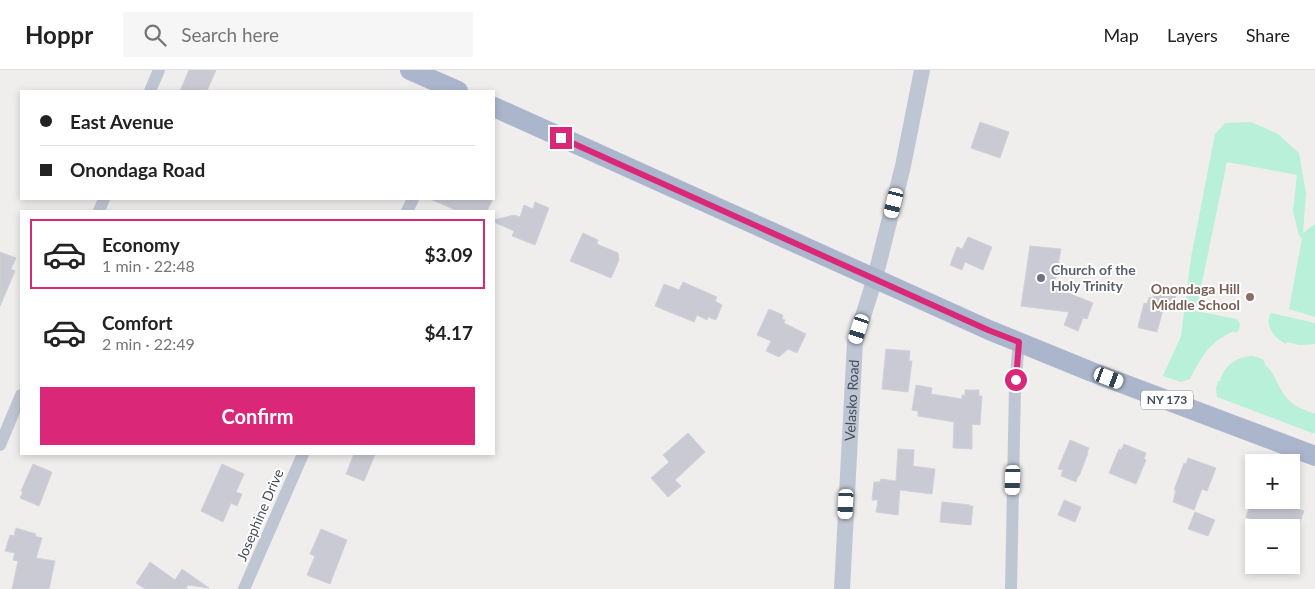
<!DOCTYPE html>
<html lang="en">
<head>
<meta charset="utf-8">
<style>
	:root { --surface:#fff; --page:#f6f6f6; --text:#222; --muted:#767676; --line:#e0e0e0; --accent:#db2777 }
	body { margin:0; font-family:Lato,sans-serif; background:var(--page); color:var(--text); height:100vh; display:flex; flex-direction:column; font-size:19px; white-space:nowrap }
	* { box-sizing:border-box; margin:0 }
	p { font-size:16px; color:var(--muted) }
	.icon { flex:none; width:28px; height:28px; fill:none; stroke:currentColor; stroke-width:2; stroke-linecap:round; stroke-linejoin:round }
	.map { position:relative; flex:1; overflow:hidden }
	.details { position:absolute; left:20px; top:140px; width:475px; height:245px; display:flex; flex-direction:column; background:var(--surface); border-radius:0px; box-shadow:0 2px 8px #0003 }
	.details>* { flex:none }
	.banner { position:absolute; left:20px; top:20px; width:475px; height:110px; border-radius:0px; box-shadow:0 2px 8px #0003; display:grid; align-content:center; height:110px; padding:0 20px; background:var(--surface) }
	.tools { position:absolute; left:1245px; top:384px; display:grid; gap:10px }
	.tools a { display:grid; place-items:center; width:55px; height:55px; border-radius:0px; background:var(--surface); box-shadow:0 2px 8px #0003; font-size:25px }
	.end { position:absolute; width:22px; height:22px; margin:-11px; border:6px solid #db2777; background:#fff; box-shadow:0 0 0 2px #fff }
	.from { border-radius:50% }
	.car { position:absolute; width:15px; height:30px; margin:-15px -8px; border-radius:6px; box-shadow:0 0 4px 1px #0007; background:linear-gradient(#fff 24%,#345 0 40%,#fff 0 76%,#345 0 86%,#fff 0) }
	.banner b { display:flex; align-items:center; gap:18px; height:48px; font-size:19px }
	.banner b+b { border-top:1px solid var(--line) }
	.banner i { width:12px; height:12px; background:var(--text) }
	ul { padding:9px 0 0; list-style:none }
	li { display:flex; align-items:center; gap:15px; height:70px; margin:0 10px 8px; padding:0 10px; border:2px solid transparent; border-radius:0px }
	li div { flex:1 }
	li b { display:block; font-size:19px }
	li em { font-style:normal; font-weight:700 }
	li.on { border-color:var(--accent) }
	li>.icon { width:45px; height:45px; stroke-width:1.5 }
	.primary-button { display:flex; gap:10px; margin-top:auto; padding:10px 20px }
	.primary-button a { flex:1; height:58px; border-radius:0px; background:var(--accent); color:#fff; font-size:20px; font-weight:700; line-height:58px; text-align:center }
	header { display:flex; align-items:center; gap:30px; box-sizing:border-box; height:70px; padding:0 25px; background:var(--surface); border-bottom:1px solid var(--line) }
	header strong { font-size:24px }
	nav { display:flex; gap:28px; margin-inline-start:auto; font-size:18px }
	.search { width:350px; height:45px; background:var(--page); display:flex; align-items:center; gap:12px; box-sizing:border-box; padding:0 18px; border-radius:0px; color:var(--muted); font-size:19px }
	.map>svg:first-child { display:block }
	.green { fill:#b8f0d9 }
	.building { fill:#c9cad3; stroke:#d0d1d9 }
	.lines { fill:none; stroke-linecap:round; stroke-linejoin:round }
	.minor { stroke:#bfc6d3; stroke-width:12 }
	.tertiary { stroke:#bfc6d3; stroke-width:16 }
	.primary { stroke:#abb6cd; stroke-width:20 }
	.route { stroke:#db2777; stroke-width:6 }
	.worship-dot { fill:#6b7280; stroke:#fff; stroke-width:2 }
	.education-dot { fill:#8d6e63; stroke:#fff; stroke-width:2 }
	.labels { text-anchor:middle; stroke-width:4; stroke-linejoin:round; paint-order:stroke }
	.shield { fill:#fff; stroke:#7d828c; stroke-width:1 }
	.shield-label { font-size:12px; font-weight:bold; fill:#454c5b }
	.worship-label { font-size:14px; font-weight:bold; fill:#5b616d; stroke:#fff; text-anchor:start }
	.education-label { font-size:14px; font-weight:bold; fill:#785e54; stroke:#fff; text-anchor:end }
	.street-label { font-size:14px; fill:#454c5b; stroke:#fff }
</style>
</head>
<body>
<header>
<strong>Hoppr</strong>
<div class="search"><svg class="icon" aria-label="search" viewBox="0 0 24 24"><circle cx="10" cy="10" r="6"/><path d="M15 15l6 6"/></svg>Search here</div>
<nav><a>Map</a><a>Layers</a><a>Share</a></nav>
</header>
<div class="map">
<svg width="1315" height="519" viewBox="0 0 1315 519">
	<rect width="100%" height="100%" fill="#f0eded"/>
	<g class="green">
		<path d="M1251,52L1278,64L1299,83L1306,123L1303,163L1315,154V247L1289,239L1302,168L1299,166L1293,141L1297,105L1227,92L1196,241L1237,249L1240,254L1239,260L1235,263L1234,261C1209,272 1202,286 1190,309L1181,312L1163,306L1181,266L1191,188L1215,64L1225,53Z"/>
		<path d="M1271,243L1315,253V274L1300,275L1286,272V274C1274,268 1264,255 1271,243Z"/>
		<path d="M1252,286L1263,289L1265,293L1264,294C1276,303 1277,317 1287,328C1294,337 1305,340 1315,344V364L1217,327L1216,318L1218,311H1220C1224,295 1236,287 1252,286Z"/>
	</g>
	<g class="building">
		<polygon points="189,0 216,0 207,21 180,21"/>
		<polygon points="980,52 1009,62 1000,88 971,78"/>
		<polygon points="430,129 493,129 487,141 458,141"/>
		<polygon points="535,132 549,138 535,175 512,166 514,161 494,152 494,150 514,145 520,147 524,135 533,139"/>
		<polygon points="583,163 598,170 597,174 618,183 619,190 611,208 570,191"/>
		<polygon points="968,167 992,177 983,200 965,192 962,200 950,195 957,177 962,179"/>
		<polygon points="1030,176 1061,179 1054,217 1093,233 1087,249 1083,248 1078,261 1064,255 1069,242 1021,236"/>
		<polygon points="0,182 16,188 11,199 15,201 0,236"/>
		<polygon points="683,212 717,227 715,231 722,235 716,250 708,247 707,250 697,245 694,252 655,236 664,214 679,220"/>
		<polygon points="1155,220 1176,225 1172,241 1163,239 1157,262 1139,258 1138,257 1144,233 1147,234 1149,227 1153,228"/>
		<polygon points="769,239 783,245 782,249 785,250 784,253 806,264 797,283 788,279 779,287 766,281 771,271 757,265"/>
		<polygon points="886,279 910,281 909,291 912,291 908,322 882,319"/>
		<polygon points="916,315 932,318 931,324 962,329 962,325 965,325 965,320 979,320 979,326 982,326 980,355 972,354 972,379 953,378 954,352 918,346 918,341 912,340"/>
		<polygon points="688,363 705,382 675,410 681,416 668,427 651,408 669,392 663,385"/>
		<polygon points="1070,370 1089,378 1087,383 1088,383 1079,406 1078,406 1076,412 1061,406 1063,400 1058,399"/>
		<polygon points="1124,374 1146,383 1144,389 1146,390 1136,414 1109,403 1119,379 1121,380"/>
		<polygon points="898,379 914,380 913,396 935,399 932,424 900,420 898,445 876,442 878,430 872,430 874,412 880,412 881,409 896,411"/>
		<polygon points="354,384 375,384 364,411 346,404"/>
		<polygon points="1188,388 1216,398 1207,421 1202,419 1194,440 1173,432 1176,420 1174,420 1184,393 1186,394"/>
		<polygon points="33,394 52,402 39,436 20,428 23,422 21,421"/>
		<polygon points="222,394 244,404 236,422 242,424 237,436 231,433 223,452 201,441"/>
		<polygon points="1064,430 1081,437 1075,452 1058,445"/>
		<polygon points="1252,430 1277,430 1304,441 1296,463 1291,461 1291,458 1282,458 1272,454 1271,457 1246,447"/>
		<polygon points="942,432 970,435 969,436 973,436 971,455 940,452"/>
		<polygon points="1195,442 1215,450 1208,466 1188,459"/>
		<polygon points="16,458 36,464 35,466 42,468 36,488 55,491 49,519 12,519 18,491 13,490 15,483 5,481 10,465 14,466"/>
		<polygon points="321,459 347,470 330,514 307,505 315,486 310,484"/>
		<polygon points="150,492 175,510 182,499 209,518 188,515 186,518 188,519 145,519 136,513"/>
	</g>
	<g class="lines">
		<g class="minor">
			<polyline points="150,21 159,0"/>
			<polyline points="99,141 104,129"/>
			<polyline points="407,141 413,129"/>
			<polyline points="0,375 21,325"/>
			<polyline points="244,519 303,384"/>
			<polyline points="1011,519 1015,316 1019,272"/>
		</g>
		<path class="tertiary" id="s1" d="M842,519L855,272L875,208L903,96L922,0"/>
		<g class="primary">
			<polyline points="410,0 458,21"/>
			<polyline points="494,37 989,260 1092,302 1315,386"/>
		</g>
	</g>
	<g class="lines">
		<polyline class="route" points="561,68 988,260 1019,272 1016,310"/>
	</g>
	<circle class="worship-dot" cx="1041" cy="208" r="5"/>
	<circle class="education-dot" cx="1250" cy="227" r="5"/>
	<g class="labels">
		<rect class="shield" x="1141" y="320.5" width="52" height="19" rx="4"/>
		<g class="shield-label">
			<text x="1167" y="334">NY 173</text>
		</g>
		<g class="worship-label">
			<text x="1051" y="205">Church of the<tspan x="1051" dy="16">Holy Trinity</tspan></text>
		</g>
		<g class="education-label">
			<text x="1240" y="224">Onondaga Hill<tspan x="1240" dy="16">Middle School</tspan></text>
		</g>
		<g class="street-label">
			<text dy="5" stroke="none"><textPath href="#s1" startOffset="189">Velasko Road</textPath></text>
			<text transform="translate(260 445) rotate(-67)" y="5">Josephine Drive</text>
		</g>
	</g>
</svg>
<div class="tools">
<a>+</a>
<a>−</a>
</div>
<i class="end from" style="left:1016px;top:310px"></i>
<i class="end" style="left:561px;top:68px"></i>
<i class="car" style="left:894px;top:133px;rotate:194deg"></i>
<i class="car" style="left:859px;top:259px;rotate:198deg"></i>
<i class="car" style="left:1109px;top:308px;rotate:111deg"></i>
<i class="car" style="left:1013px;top:410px;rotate:182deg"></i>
<i class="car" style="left:846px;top:434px;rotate:183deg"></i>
<div class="banner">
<b><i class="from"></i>East Avenue</b>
<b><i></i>Onondaga Road</b>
</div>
<section class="details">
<ul>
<li class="on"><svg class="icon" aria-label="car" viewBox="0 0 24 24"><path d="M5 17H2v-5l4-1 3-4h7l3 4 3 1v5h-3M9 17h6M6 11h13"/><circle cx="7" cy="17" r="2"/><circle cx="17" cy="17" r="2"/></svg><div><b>Economy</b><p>1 min · 22:48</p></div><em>$3.09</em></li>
<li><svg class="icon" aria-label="car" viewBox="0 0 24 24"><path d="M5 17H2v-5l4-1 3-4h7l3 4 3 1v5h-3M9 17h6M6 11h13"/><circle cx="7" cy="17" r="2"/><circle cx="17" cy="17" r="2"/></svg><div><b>Comfort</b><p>2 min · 22:49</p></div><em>$4.17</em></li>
</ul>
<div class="primary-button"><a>Confirm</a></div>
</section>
</div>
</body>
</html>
